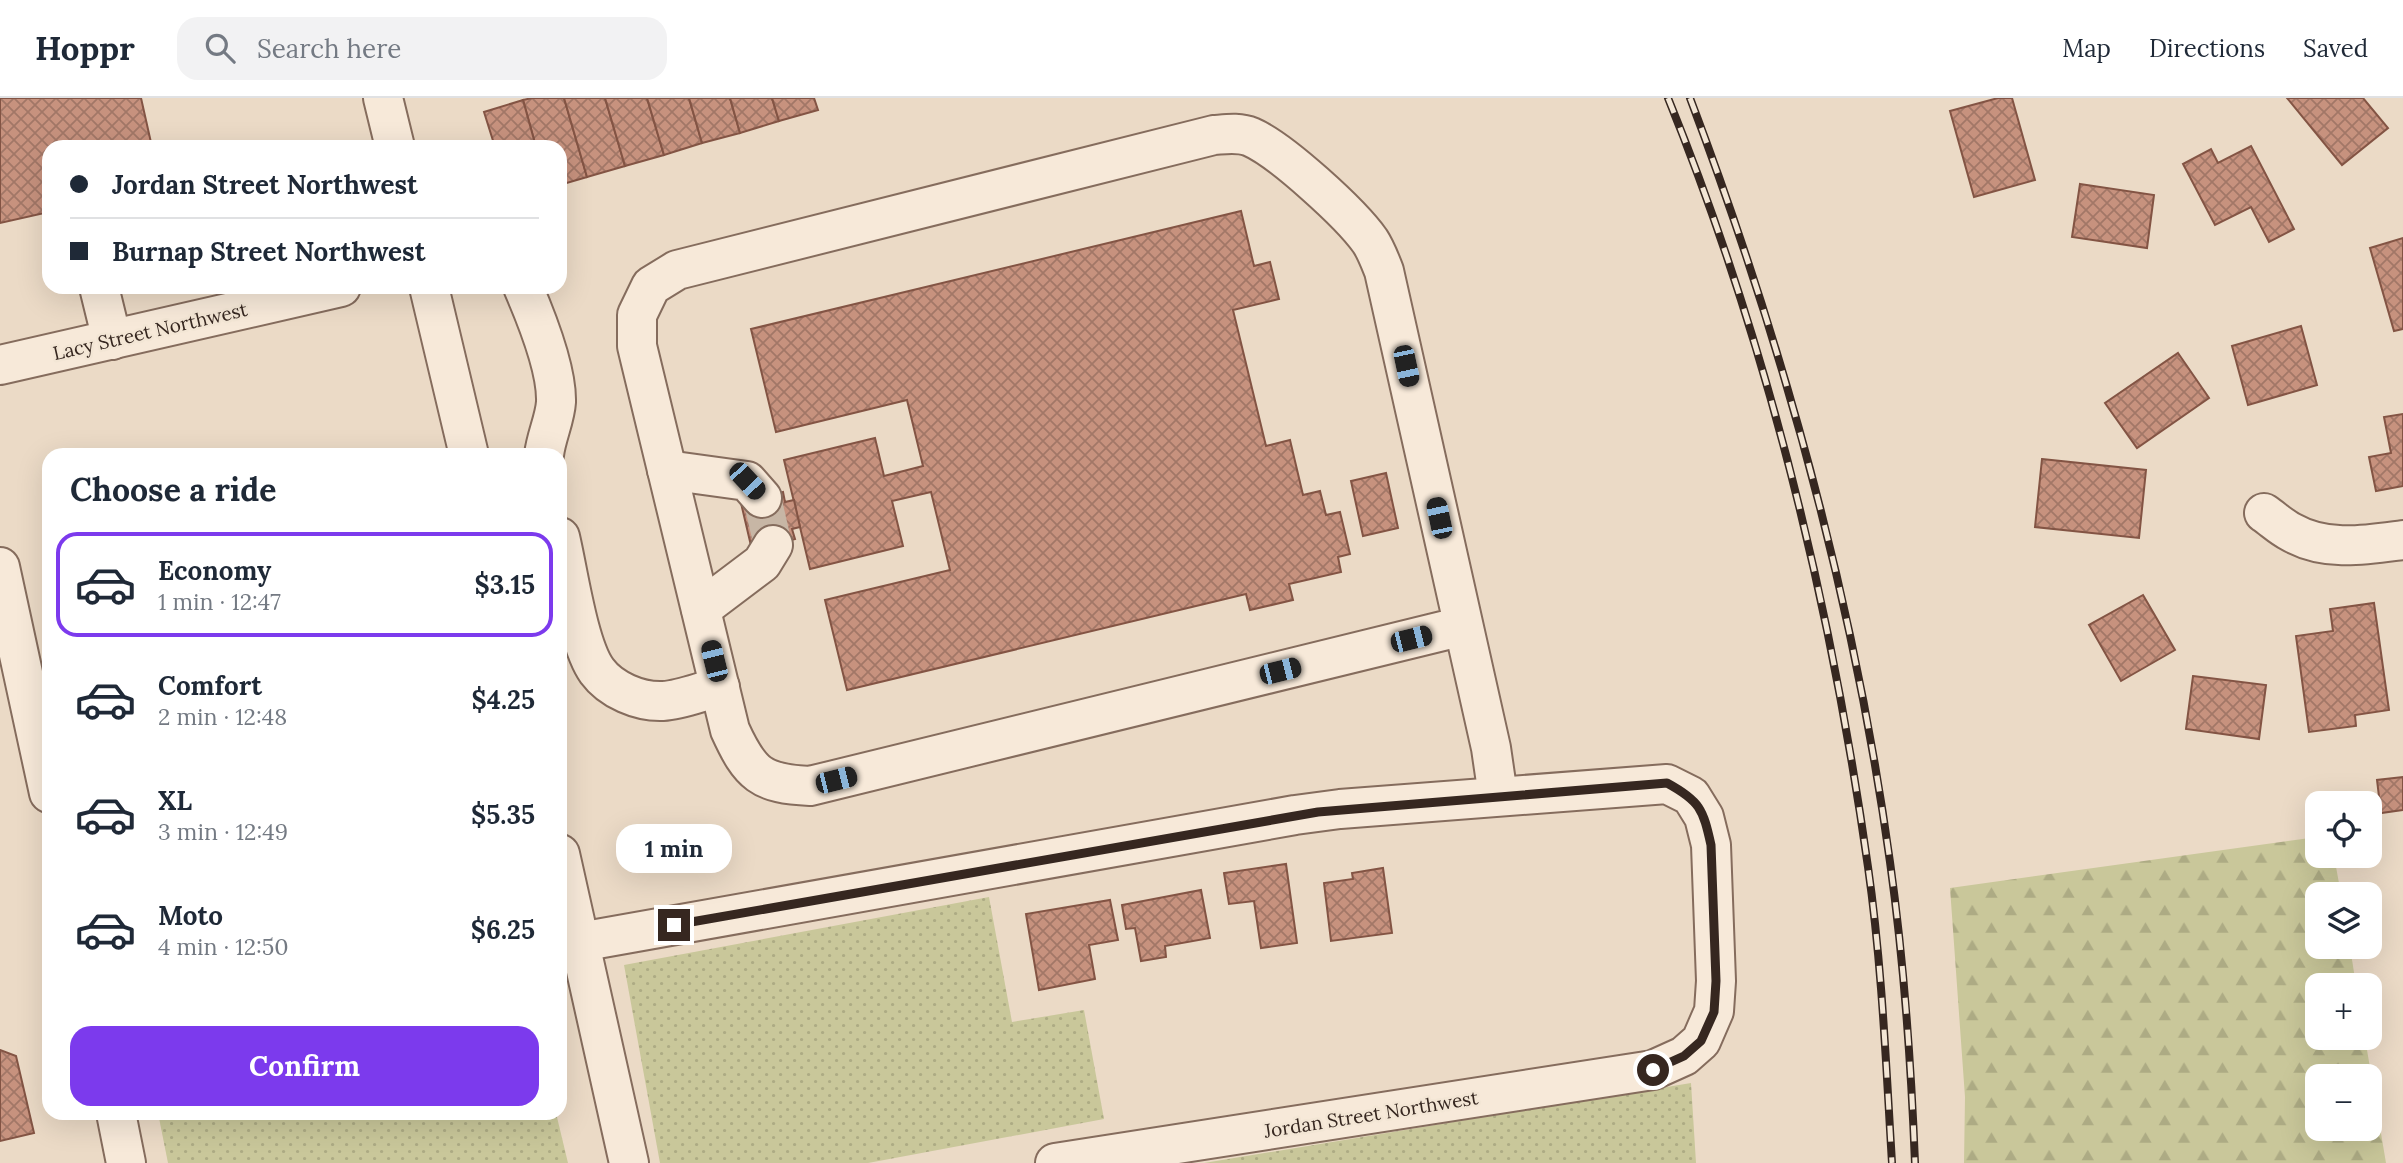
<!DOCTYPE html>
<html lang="en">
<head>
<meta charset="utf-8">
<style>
	:root { --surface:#fff; --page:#f2f2f3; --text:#1f2937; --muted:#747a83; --line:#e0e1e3; --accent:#7c3aed }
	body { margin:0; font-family:Lora,serif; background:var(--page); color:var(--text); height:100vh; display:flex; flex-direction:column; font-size:26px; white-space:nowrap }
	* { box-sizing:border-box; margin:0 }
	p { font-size:23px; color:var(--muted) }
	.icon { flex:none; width:38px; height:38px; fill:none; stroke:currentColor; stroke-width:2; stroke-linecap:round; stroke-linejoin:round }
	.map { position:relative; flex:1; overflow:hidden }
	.drawer { position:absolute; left:42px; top:350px; width:525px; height:672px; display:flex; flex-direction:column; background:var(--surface); border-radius:21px; box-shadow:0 7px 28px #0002 }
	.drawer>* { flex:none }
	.hud { position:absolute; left:42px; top:42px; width:525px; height:154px; border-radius:21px; box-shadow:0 7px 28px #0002; display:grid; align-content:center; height:154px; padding:0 28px; background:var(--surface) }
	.controls { position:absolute; left:2305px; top:693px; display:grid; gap:14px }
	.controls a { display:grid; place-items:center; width:77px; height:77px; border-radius:14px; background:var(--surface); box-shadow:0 7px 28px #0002; font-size:35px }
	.end { position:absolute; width:32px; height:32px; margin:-16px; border:9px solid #362720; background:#fff; box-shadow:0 0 0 4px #fff }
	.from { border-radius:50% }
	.bubble { position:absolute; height:49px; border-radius:21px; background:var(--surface); box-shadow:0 7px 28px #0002; font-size:23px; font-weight:800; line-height:49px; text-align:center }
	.car { position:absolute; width:21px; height:42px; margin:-21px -10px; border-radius:9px; box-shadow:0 0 5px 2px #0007; background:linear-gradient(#222 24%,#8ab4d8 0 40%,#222 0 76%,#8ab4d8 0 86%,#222 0) }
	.hud b { display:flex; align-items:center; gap:24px; height:66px; font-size:26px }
	.hud b+b { border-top:2px solid var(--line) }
	.hud i { width:18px; height:18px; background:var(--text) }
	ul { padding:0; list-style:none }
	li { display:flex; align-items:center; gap:21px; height:105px; margin:0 14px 10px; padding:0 14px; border:4px solid transparent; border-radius:21px }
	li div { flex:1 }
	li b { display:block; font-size:26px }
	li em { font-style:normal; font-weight:800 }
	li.on { border-color:var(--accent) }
	li>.icon { width:63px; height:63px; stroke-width:1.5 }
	h2 { padding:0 28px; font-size:32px; line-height:84px }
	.primary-button { display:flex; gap:14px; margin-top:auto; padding:14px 28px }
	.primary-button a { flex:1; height:80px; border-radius:21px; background:var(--accent); color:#fff; font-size:28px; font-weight:800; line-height:80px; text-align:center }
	header { display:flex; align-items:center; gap:42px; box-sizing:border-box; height:98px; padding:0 35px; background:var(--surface); border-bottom:2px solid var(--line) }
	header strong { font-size:33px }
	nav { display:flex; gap:38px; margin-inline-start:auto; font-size:24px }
	.search { width:490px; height:63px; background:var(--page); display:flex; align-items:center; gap:18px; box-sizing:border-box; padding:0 24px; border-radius:21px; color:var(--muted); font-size:26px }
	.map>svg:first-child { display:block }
	.grass { fill:url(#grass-dots) }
	.forest { fill:url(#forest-firs); fill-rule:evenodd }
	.building { fill:url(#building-cross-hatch); stroke:#835444; stroke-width:2 }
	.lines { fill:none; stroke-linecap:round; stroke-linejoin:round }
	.minor-tunnel { stroke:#c7b6a5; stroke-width:38; stroke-dasharray:38 19; stroke-linecap:butt }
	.minor-casing { stroke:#856c5d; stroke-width:42 }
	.minor { stroke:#f7e9d9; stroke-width:38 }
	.rail-casing { stroke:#362720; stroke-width:8 }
	.rail { stroke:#f3e6d5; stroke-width:5; stroke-dasharray:16; stroke-linecap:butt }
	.route { stroke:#362720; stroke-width:9 }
	.labels { text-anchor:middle; stroke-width:5; stroke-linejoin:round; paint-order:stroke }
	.street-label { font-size:19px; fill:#362720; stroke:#f3e6d5 }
</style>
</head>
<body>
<header>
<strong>Hoppr</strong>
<div class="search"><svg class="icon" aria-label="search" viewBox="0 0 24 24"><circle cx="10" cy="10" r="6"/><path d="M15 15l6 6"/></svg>Search here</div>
<nav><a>Map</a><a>Directions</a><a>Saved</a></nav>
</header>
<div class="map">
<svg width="2403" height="1065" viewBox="0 0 2403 1065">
	<defs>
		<pattern id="grass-dots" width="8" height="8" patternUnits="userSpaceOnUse" patternTransform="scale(1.75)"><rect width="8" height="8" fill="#c9c79a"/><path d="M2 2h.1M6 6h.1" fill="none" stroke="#adab84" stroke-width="1.8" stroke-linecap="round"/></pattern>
		<pattern id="forest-firs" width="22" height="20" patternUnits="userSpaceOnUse" patternTransform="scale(1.75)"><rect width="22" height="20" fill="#c9c79a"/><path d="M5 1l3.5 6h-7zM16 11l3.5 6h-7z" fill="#adab84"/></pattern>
		<pattern id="building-cross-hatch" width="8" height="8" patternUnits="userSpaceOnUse" patternTransform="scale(1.75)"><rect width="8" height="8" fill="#c7927e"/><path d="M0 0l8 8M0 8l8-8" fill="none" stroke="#a27767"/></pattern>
	</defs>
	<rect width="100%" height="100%" fill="#ebdac6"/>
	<g class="grass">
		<polygon points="989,799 1012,924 1084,912 1104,1021 868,1065 660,1065 624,867"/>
		<polygon points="1691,985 1696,1065 1204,1065"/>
		<polygon points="158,1015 556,1015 568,1065 168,1065"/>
	</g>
	<path class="forest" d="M2317,739V758H2334L2341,796H2317V849H2350L2356,887H2317V940H2365L2386,1065H1964L1965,999L1950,790ZM2317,978H2370V1031H2317Z"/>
	<g class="building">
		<polygon points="0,0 141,0 152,49 49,49 49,114 0,125"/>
		<polygon points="532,0 564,0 587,79 560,87 560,49 536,49 523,2"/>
		<polygon points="564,0 605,0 625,68 587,79"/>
		<polygon points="605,0 647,0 664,57 625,68"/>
		<polygon points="647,0 689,0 702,45 664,57"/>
		<polygon points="689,0 730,0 740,35 702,45"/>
		<polygon points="730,0 772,0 779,23 740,35"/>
		<polygon points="772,0 814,0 818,12 779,23"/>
		<polygon points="1998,0 2012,0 2035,82 1974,99 1950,13"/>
		<polygon points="2287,0 2363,0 2388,30 2342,67"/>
		<polygon points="523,2 536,49 495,49 484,14"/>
		<polygon points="2251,48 2294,131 2269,144 2251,109 2215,127 2183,66 2211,51 2218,65"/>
		<polygon points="2080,86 2154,97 2147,150 2072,139"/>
		<polygon points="1241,113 1254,168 1270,164 1279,201 1233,212 1266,348 1290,342 1303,397 1320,393 1326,417 1340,414 1350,456 1338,459 1341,474 1289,486 1293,502 1250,512 1246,496 847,592 825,502 950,472 931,394 892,403 903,448 810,471 784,362 875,340 884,378 923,368 907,302 776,334 751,231"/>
		<polygon points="2403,140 2403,231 2394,233 2370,150"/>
		<polygon points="2301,228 2317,287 2248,307 2232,248"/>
		<polygon points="2178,255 2209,300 2137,350 2105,305"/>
		<polygon points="2403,316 2403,388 2376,393 2369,359 2391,355 2384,319"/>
		<polygon points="2042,361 2146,372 2139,440 2035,429"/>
		<polygon points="1386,375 1398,430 1363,438 1351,383"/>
		<polygon points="783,394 785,404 794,402 800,429 792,431 795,441 752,452 741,405"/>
		<polygon points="2143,497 2175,552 2121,583 2089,527"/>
		<polygon points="2374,505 2389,612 2355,617 2356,628 2309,634 2296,538 2333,533 2330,511"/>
		<polygon points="2193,578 2266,587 2259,641 2186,631"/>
		<polygon points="2403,679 2403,712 2381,715 2377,682"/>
		<polygon points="1286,766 1297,845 1261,850 1254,803 1229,806 1224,775"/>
		<polygon points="1383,770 1392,835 1331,843 1324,785 1353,781 1352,775"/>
		<polygon points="1201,792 1210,840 1165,848 1166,859 1141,863 1135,830 1126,831 1122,807"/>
		<polygon points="1110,802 1118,842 1089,847 1095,881 1039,892 1026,816"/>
		<polygon points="0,952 16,958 34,1035 0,1043"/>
	</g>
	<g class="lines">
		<polyline class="minor-tunnel" points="762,400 773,447"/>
		<defs>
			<g id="minor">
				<polyline points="383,0 395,49"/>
				<polyline points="99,189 112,242"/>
				<polyline points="429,189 469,357"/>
				<path d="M523,189C536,219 557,272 556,304C555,321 546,339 544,357"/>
				<polyline points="0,267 341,189"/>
				<polyline points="667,372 747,383 762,400"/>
				<path d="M2264,415C2273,421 2281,429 2291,434C2326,454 2365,447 2403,442"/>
				<path d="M560,439C568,472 578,547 597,573C611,592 639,604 663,603C682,602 702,593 720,589"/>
				<polyline points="0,469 49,695"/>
				<polyline points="701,511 762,465 773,447"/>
				<path d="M1463,528L810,688C761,686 750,676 730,632L637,248V217L651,188L677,172L1214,37C1227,36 1239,34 1251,39C1281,52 1351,116 1370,143C1376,152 1380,163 1384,173L1491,650L1498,698"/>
				<polyline points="560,756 629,1065"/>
				<polyline points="580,844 1295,717 1340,711 1667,686 1691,698 1704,719 1711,747 1716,883 1714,913 1701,943 1684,958 1653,972 1055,1065"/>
				<polyline points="116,1015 126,1065"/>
			</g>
		</defs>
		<use href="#minor" class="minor-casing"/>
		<use href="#minor" class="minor"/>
		<defs>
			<g id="rail">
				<path d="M1668,0C1768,246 1831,507 1868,769C1882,867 1886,967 1892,1065"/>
				<path d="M1690,0C1783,246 1854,503 1890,764C1904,864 1911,964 1915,1065"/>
			</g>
		</defs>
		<use href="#rail" class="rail-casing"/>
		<use href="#rail" class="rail"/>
	</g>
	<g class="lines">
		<path class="route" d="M674,827L1318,714L1667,685C1700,703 1703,711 1711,747L1716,883L1714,914L1701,943L1684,958L1653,972"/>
	</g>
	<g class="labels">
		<g class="street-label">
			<text transform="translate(150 233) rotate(-13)" y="7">Lacy Street Northwest</text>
			<text transform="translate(1371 1016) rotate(-9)" y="7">Jordan Street Northwest</text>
		</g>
	</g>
</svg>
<div class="controls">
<a><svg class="icon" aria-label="locate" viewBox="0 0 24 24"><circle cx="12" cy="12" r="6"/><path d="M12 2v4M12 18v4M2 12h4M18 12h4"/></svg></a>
<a><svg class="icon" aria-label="layers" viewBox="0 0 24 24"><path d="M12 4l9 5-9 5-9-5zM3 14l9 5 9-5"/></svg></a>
<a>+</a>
<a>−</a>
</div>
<i class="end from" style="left:1653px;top:972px"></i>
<i class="end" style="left:674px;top:827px"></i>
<div class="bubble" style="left:616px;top:726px;width:116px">1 min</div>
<i class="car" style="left:1406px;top:268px;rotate:168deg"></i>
<i class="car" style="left:747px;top:383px;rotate:137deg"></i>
<i class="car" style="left:1439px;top:420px;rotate:348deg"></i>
<i class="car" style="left:1411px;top:541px;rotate:76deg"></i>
<i class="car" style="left:714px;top:563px;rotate:346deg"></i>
<i class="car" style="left:1280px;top:573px;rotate:76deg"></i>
<i class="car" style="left:836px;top:682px;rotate:76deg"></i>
<div class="hud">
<b><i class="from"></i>Jordan Street Northwest</b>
<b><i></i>Burnap Street Northwest</b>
</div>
<section class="drawer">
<h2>Choose a ride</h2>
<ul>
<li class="on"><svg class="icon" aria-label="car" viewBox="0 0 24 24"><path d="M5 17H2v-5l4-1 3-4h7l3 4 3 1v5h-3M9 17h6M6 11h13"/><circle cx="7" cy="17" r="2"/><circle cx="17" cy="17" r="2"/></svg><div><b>Economy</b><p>1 min · 12:47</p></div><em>$3.15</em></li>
<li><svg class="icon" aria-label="car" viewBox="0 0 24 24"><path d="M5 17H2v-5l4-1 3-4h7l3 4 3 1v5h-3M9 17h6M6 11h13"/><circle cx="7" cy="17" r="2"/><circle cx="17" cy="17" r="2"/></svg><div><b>Comfort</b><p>2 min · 12:48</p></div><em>$4.25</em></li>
<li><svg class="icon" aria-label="car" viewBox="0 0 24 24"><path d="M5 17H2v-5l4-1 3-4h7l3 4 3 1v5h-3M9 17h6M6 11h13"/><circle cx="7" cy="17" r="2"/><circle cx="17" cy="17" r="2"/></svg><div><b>XL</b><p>3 min · 12:49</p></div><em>$5.35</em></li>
<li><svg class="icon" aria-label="car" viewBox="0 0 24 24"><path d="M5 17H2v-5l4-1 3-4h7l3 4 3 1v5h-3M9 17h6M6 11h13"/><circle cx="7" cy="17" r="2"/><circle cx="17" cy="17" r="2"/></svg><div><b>Moto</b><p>4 min · 12:50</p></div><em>$6.25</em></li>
</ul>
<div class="primary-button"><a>Confirm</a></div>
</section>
</div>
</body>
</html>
